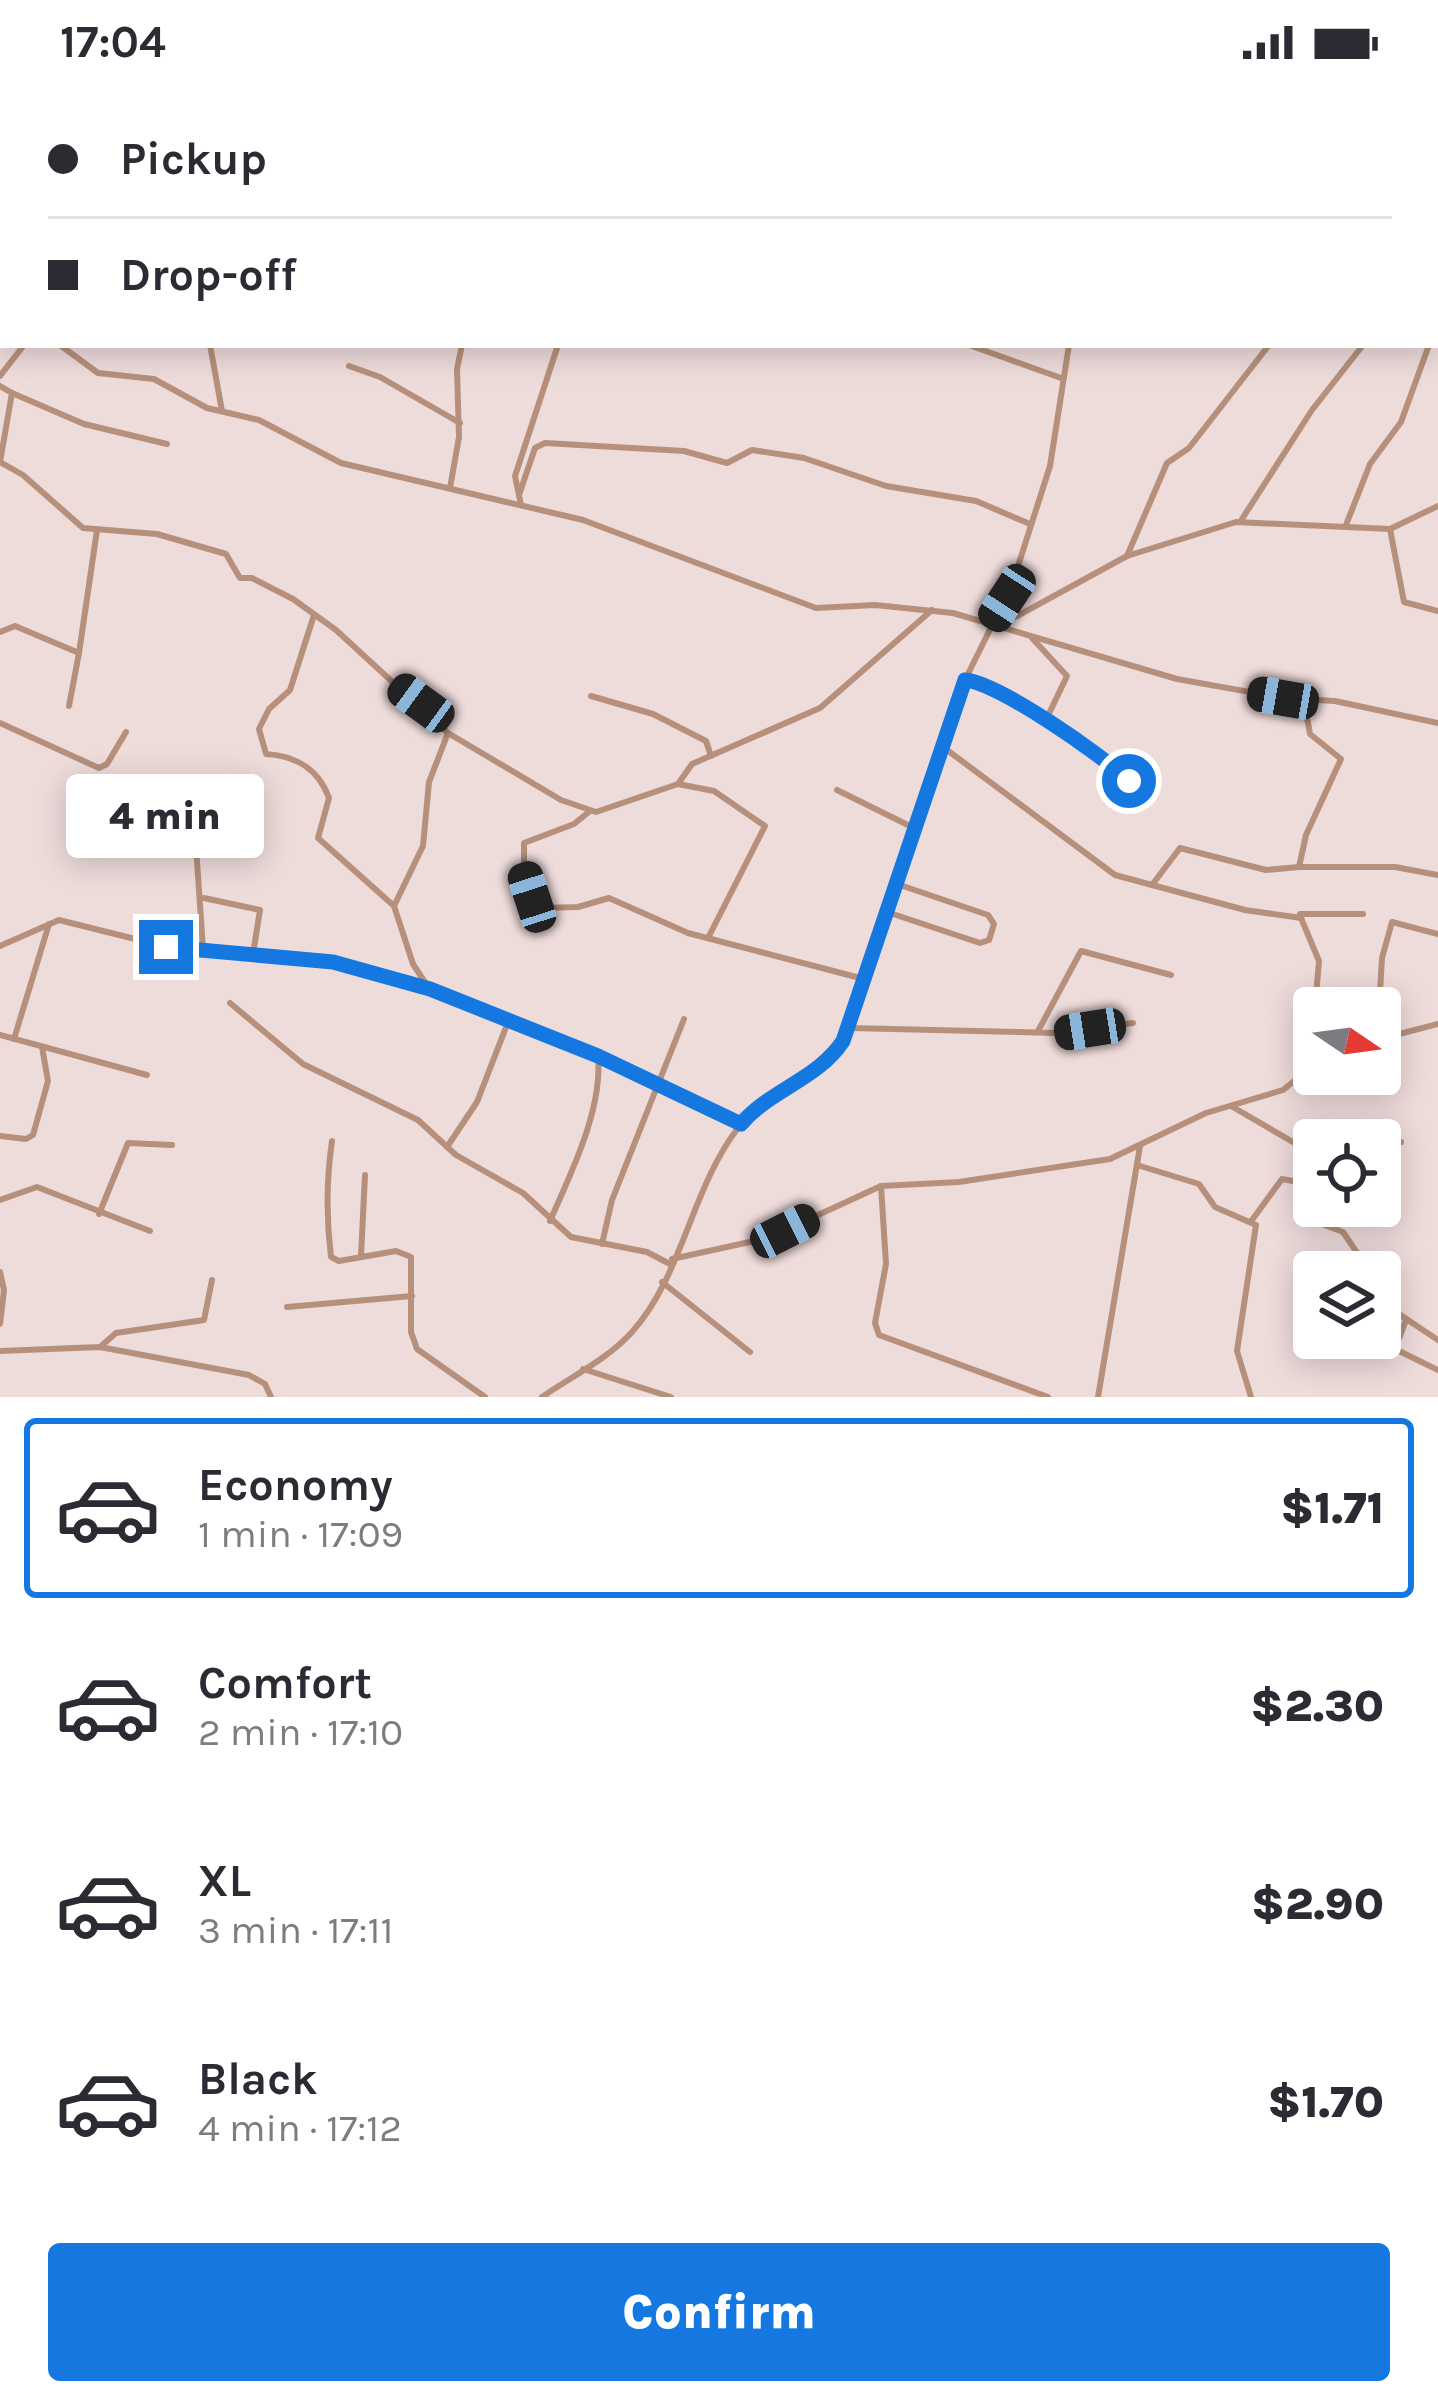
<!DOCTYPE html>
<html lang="en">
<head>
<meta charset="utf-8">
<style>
	:root { --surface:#fff; --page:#f7f7f7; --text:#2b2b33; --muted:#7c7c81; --line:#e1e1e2; --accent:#1578e0 }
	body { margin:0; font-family:Karla,sans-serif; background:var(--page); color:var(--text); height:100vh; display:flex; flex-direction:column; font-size:45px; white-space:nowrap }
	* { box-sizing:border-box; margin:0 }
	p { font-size:39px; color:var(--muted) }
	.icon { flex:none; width:66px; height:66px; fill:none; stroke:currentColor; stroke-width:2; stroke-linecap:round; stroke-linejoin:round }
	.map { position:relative; height:1313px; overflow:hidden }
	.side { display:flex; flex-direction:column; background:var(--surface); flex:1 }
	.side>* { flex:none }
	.guide { position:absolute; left:0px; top:0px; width:1440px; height:264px; box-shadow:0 6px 30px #0003; display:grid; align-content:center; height:264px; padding:0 48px; background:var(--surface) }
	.needle { width:78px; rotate:103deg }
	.controls { position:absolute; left:1293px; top:903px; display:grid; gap:24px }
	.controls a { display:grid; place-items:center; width:108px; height:108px; border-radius:12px; background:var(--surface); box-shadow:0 6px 30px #0003; font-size:60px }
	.end { position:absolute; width:54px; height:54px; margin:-27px; border:15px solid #1578e0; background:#fff; box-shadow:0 0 0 6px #fff }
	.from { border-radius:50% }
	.bubble { position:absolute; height:84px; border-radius:12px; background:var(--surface); box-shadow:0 6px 30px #0003; font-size:39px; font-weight:800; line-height:84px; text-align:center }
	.car { position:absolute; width:36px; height:72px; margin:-36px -18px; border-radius:15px; box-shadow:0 0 9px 3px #0007; background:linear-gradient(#222 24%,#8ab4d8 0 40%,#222 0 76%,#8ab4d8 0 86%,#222 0) }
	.guide b { display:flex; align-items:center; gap:42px; height:114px; font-size:45px }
	.guide b+b { border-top:3px solid var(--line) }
	.guide i { width:30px; height:30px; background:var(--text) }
	ul { padding:21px 0 0; list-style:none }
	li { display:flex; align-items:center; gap:36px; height:180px; margin:0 24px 18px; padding:0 24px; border:6px solid transparent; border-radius:12px }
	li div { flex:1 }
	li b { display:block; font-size:45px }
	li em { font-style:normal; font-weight:800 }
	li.current { border-color:var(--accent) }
	li>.icon { width:108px; height:108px; stroke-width:1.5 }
	.cta { display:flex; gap:24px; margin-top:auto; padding:24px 48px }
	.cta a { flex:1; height:138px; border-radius:12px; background:var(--accent); color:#fff; font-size:48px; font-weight:800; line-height:138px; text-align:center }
	.status { display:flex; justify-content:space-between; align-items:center; height:84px; padding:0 60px; background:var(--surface); direction:ltr }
	.status svg { height:33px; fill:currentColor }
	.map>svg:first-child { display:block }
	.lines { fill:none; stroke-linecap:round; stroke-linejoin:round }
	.minor { stroke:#b7907c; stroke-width:6 }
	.route { stroke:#1578e0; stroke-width:15 }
</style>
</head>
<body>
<div class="status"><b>17:04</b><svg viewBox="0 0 49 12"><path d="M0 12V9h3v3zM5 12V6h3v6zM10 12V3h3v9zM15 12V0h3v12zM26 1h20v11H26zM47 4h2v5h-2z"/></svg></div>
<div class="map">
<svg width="1438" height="1313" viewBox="0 0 1438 1313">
	<rect width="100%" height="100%" fill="#eedcdb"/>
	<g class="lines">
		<g class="minor">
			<polyline points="193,0 200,3"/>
			<polyline points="492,0 493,3"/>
			<polyline points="1009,0 1022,3"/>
			<polyline points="1348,0 1365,3"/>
			<polyline points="71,3 71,0"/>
			<polyline points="459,3 462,0"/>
			<polyline points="958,3 960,0"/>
			<polyline points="1138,3 1139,0"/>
			<polyline points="1437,10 1438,10"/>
			<polyline points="0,69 3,71"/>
			<polyline points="1437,79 1438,79"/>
			<polyline points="0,112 3,112"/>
			<polyline points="1437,152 1438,151"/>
			<polyline points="0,188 3,189"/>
			<polyline points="1437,251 1438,251"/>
			<polyline points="60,261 98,289 154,295 207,324 259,336 341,379 583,436 816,524 875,521 953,529 1177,595 1283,614 1335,617 1438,639"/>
			<polyline points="210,261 222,327"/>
			<polyline points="969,261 1061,294"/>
			<polyline points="349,282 380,293 460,339"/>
			<polyline points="0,292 24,261"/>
			<polyline points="0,302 12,309 0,378"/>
			<polyline points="12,309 84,340 167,360"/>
			<polyline points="0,378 23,391 83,444 157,450 226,470 240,494 252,494 293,515 336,546 448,649 561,716 596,728 678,700 692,680 820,624 932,526"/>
			<polyline points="450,404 459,353 457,285 462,261"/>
			<polyline points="519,411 535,364 545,359 684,367 727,379 752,366 804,374 886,402 976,417 1030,440"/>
			<polyline points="521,421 515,392 558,261"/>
			<polyline points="1242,435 1312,326 1363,261"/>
			<polyline points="1346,441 1370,380 1401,338 1429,261"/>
			<polyline points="1390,445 1438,422"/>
			<polyline points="1127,472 1167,379 1189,364 1269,261"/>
			<path d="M314,531L290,606L269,625L259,645L266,670C296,672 318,684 329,714L318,754L394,822"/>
			<polyline points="992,539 1017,532 1127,472 1236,438 1390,445 1404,518 1438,527"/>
			<polyline points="0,548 15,542 79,569 97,446"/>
			<polyline points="1032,554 1067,592 1045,638"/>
			<path d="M967,596C1001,599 1096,670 1127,694L1125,709"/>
			<polyline points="591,612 653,630 706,657 711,672"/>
			<polyline points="69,622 79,569"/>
			<polyline points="0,639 99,684 107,680 126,648"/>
			<polyline points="943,663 1115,791 1245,826 1301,834 1319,877 1315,924"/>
			<polyline points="678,700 714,707 765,742 708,854"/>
			<polyline points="837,706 918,746"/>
			<polyline points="590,727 574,740 524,759 524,789 543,824 578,823 609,814 688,849 864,895"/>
			<polyline points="1299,783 1395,783 1438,791"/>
			<polyline points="1152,801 1180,764 1266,786 1299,783 1306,751 1341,675 1310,650 1304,617"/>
			<polyline points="204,814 260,826 253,870"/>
			<polyline points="887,828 980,859 989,856 994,840 988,831 900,801"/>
			<polyline points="1300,830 1363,830"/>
			<polyline points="0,862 59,836 175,865 333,878 430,906 540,948 741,1040"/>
			<polyline points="203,865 195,748 208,702"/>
			<polyline points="428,903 413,880 394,822 423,762 429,698 448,649"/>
			<polyline points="230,919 303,980 418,1036 456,1071 523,1109 571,1153 647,1168 670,1180"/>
			<polyline points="1379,924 1382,874 1392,838 1438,850"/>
			<polyline points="1314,930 1314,940"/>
			<polyline points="850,944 1055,949 1133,939"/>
			<polyline points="1038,947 1081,867 1171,891"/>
			<polyline points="0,951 147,991"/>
			<polyline points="14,955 49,840"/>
			<polyline points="1380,955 1438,940"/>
			<polyline points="1231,1022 1305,1065 1303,1133 1343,1148 1370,1188"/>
			<polyline points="0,1052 26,1055 33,1051 48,997 42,963"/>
			<path d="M332,1057C326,1098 326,1133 331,1173L339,1177L396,1167L411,1173V1248L417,1265L485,1313"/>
			<polyline points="1380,1057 1401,1058"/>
			<polyline points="447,1063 477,1018 508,938"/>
			<polyline points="1137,1081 1199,1100 1215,1123 1256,1141 1237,1267 1251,1313"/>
			<polyline points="881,1102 886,1180 875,1239 879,1251 1048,1313"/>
			<polyline points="0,1116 37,1103 150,1147"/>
			<polyline points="99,1130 128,1059 172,1061"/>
			<polyline points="1252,1136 1282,1095 1304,1099"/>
			<path d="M550,1137C571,1089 603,1025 598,972"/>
			<polyline points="602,1160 612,1116 684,935"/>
			<polyline points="361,1172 365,1091"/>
			<polyline points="672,1175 768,1154 881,1102 959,1098 1110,1075 1206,1029 1283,1006 1314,981"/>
			<polyline points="0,1188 4,1206 0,1240"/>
			<polyline points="662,1198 750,1268"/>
			<polyline points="1380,1206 1393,1226 1438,1256"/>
			<polyline points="287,1223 412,1212"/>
			<polyline points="1406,1236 1395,1265 1438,1286"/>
			<polyline points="100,1263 116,1249 204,1236 212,1196"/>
			<polyline points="0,1267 100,1263 249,1291 265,1300 271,1313"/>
			<polyline points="583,1285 671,1313"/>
			<path d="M542,1313C571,1293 609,1274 632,1248C683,1191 691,1105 738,1044C768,1006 816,997 843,957L965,596L1012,501L1050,382L1069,261"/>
			<polyline points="1098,1313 1140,1062"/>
		</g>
	</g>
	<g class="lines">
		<path class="route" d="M166,863L333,878L430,905L598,972L741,1040C771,1005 817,996 843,957L965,596C997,598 1104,672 1129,697"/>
	</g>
</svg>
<div class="controls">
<a><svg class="needle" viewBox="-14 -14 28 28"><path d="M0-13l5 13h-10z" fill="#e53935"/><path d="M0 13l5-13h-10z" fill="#7c7c81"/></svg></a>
<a><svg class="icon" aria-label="locate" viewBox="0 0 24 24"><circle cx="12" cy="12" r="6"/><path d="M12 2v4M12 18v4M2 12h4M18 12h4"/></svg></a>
<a><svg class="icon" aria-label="layers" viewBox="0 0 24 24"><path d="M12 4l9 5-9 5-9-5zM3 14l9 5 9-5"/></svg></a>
</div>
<i class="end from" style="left:1129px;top:697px"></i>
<i class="end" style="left:166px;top:863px"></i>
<div class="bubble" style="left:66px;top:690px;width:198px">4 min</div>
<i class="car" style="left:1007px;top:514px;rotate:213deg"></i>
<i class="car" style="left:1283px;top:614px;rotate:280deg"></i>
<i class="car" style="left:421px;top:619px;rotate:306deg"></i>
<i class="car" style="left:532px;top:813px;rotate:342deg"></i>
<i class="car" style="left:1090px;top:945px;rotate:261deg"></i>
<i class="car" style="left:785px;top:1147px;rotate:63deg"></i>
<div class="guide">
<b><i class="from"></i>Pickup</b>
<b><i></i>Drop-off</b>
</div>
</div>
<section class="side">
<ul>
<li class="current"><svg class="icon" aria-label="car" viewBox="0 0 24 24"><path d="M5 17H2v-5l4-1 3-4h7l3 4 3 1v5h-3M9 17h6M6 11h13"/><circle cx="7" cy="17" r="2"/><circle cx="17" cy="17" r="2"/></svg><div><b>Economy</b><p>1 min · 17:09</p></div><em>$1.71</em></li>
<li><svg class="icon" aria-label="car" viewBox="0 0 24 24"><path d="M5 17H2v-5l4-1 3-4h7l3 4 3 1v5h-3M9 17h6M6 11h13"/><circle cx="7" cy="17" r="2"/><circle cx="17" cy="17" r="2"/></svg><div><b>Comfort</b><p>2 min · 17:10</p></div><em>$2.30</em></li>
<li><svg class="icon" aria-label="car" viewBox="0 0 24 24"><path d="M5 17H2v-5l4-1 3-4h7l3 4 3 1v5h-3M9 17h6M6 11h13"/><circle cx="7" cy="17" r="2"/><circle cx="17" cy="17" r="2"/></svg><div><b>XL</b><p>3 min · 17:11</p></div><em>$2.90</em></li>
<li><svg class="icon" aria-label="car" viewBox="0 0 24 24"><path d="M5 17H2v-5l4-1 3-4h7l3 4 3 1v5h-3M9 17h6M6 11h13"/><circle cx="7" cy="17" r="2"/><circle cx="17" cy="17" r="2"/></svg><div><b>Black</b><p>4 min · 17:12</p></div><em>$1.70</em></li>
</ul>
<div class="cta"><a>Confirm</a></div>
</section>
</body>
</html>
